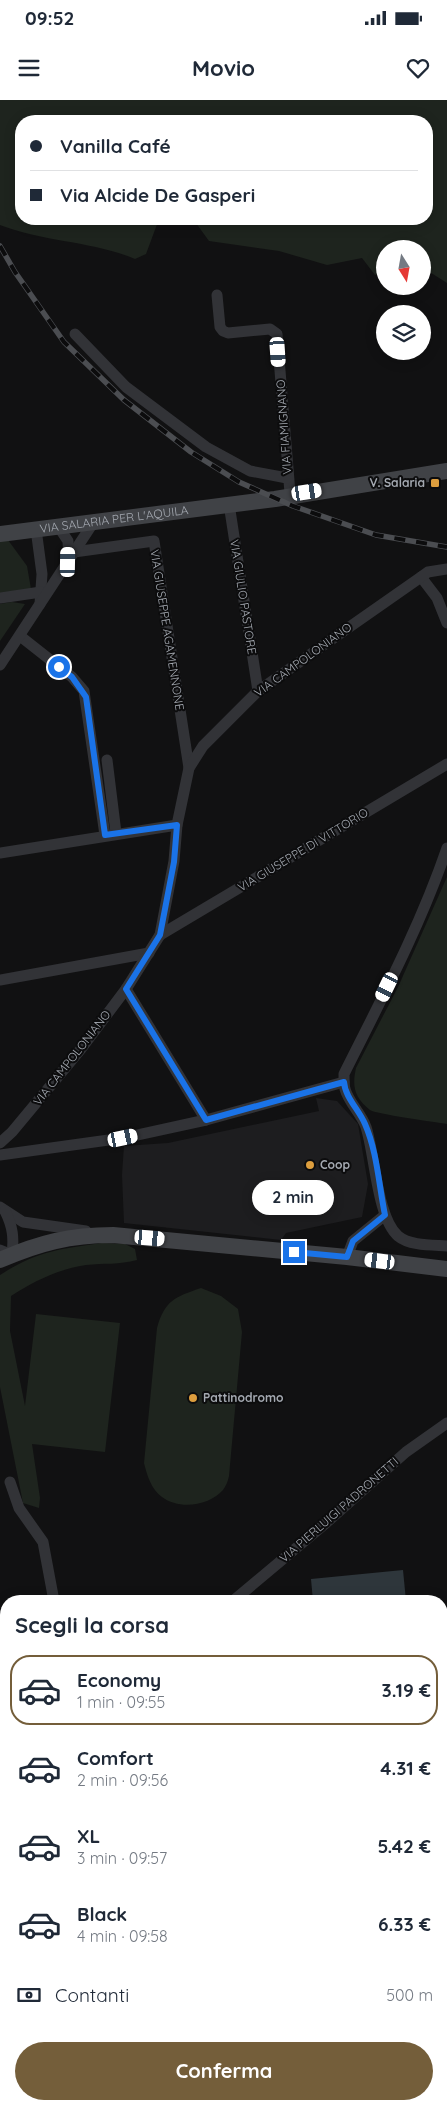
<!DOCTYPE html>
<html lang="it">
<head>
<meta charset="utf-8">
<style>
	:root { --surface:#fff; --page:#f6f6f7; --text:#1f2937; --muted:#747a83; --line:#e0e1e3; --accent:#745e3a }
	body { margin:0; font-family:Quicksand,sans-serif; background:var(--page); color:var(--text); height:100vh; display:flex; flex-direction:column; font-size:19px; white-space:nowrap }
	* { box-sizing:border-box; margin:0 }
	p { font-size:16px; color:var(--muted) }
	.icon { flex:none; width:28px; height:28px; fill:none; stroke:currentColor; stroke-width:2; stroke-linecap:round; stroke-linejoin:round }
	.map { position:relative; flex:1; overflow:hidden }
	.sheet { position:absolute; left:0px; top:1495px; width:448px; height:515px; display:flex; flex-direction:column; background:var(--surface); border-radius:20px 20px 0 0; box-shadow:0 2px 12px #0003 }
	.sheet>* { flex:none }
	.banner { position:absolute; left:15px; top:15px; width:418px; height:110px; border-radius:20px; box-shadow:0 2px 12px #0003; display:grid; align-content:center; height:110px; padding:0 15px; background:var(--surface) }
	.needle { width:32px; rotate:169deg }
	.fabs { position:absolute; left:376px; top:140px; display:grid; gap:10px }
	.fabs a { display:grid; place-items:center; width:55px; height:55px; border-radius:50%; background:var(--surface); box-shadow:0 2px 12px #0003; font-size:25px }
	.end { position:absolute; width:22px; height:22px; margin:-11px; border:6px solid #1a73e8; background:#fff; box-shadow:0 0 0 2px #fff }
	.from { border-radius:50% }
	.bubble { position:absolute; height:35px; border-radius:18px; background:var(--surface); box-shadow:0 2px 12px #0003; font-size:16px; font-weight:700; line-height:35px; text-align:center }
	.car { position:absolute; width:15px; height:30px; margin:-15px -8px; border-radius:6px; box-shadow:0 0 4px 1px #0007; background:linear-gradient(#fff 24%,#345 0 40%,#fff 0 76%,#345 0 86%,#fff 0) }
	.banner b { display:flex; align-items:center; gap:18px; height:48px; font-size:19px }
	.banner b+b { border-top:1px solid var(--line) }
	.banner i { width:12px; height:12px; background:var(--text) }
	ul { padding:0; list-style:none }
	li { display:flex; align-items:center; gap:15px; height:70px; margin:0 10px 8px; padding:0 5px; border:2px solid transparent; border-radius:20px }
	li div { flex:1 }
	li b { display:block; font-size:19px }
	li em { font-style:normal; font-weight:700 }
	li.selected { border-color:var(--accent) }
	li>.icon { width:45px; height:45px; stroke-width:1.5 }
	h2 { padding:0 15px; font-size:22px; line-height:60px }
	.pay { display:flex; align-items:center; gap:12px; height:55px; padding:0 15px; font-size:19px }
	.pay p { margin-inline-start:auto }
	.button { display:flex; gap:10px; margin-top:auto; padding:10px 15px }
	.button a { flex:1; height:58px; border-radius:30px; background:var(--accent); color:#fff; font-size:20px; font-weight:700; line-height:58px; text-align:center }
	.status { display:flex; justify-content:space-between; align-items:center; height:35px; padding:0 25px; background:var(--surface); direction:ltr }
	.status svg { height:14px; fill:currentColor }
	header { display:flex; justify-content:space-between; align-items:center; height:65px; padding:0 15px; background:var(--surface); font-size:22px; font-weight:700 }
	.map>svg:first-child { display:block }
	.built { fill:#1d1d1f }
	.green { fill:#1e241e }
	.water { fill:#2e363b }
	.lines { fill:none; stroke-linecap:round; stroke-linejoin:round }
	.street { stroke:#323337; stroke-width:11 }
	.secondary { stroke:#404246; stroke-width:16 }
	.rail-casing { stroke:#4b4d51; stroke-width:5.5 }
	.rail { stroke:#0c0c0d; stroke-width:4; stroke-dasharray:11; stroke-linecap:butt }
	.route { stroke:#1a73e8; stroke-width:6 }
	.poi-dot { fill:#dd9e3e; stroke:#0c0c0d; stroke-width:2 }
	.labels { text-anchor:middle; stroke-width:4; stroke-linejoin:round; paint-order:stroke }
	.street-label { font-size:12px; fill:#a4a9b1; stroke:#0c0c0d }
	.poi-label { font-size:12px; font-weight:bold; fill:#a4a9b1; stroke:#0c0c0d; text-anchor:start }
</style>
</head>
<body>
<div class="status"><b>09:52</b><svg viewBox="0 0 49 12"><path d="M0 12V9h3v3zM5 12V6h3v6zM10 12V3h3v9zM15 12V0h3v12zM26 1h20v11H26zM47 4h2v5h-2z"/></svg></div>
<header><svg class="icon" aria-label="menu" viewBox="0 0 24 24"><path d="M4 6h16M4 12h16M4 18h16"/></svg>Movio<svg class="icon" aria-label="heart" viewBox="0 0 24 24"><path d="M12 20l-8-8c-3-5 5-10 8-4 3-6 11-1 8 4z"/></svg></header>
<div class="map">
<svg width="447" height="2010" viewBox="0 0 447 2010">
	<rect width="100%" height="100%" fill="#111112"/>
	<polygon class="built" points="316,998 337,1001 358,1024 368,1084 362,1117 286,1133 281,1140 124,1123 122,1075 124,1046 168,1043 319,1011"/>
	<g class="green">
		<path d="M0,0H447V183L428,171H423L422,149H385V175H375L362,158L327,165L279,151L209,141L193,119H426V21H21V119H159L146,154L135,159C92,141 44,142 0,125Z"/>
		<polygon points="8,440 27,466 31,489 0,493 0,441"/>
		<polygon points="12,502 25,504 0,541 0,504"/>
		<path d="M447,777V1024C435,1022 375,1014 370,1010C354,997 352,986 356,968L398,887Z"/>
		<path d="M102,1143L125,1144L135,1149L137,1160C119,1165 104,1163 86,1165C59,1169 34,1181 11,1196L10,1231L25,1306L36,1214L120,1223L105,1352L32,1344L40,1398L39,1408L23,1403L0,1287V1175C37,1151 60,1149 102,1143Z"/>
		<path d="M201,1188L221,1196L238,1209L242,1232L229,1376C228,1381 226,1386 223,1390C209,1406 179,1410 162,1397C151,1389 147,1375 144,1363L157,1228C165,1200 175,1197 201,1188Z"/>
	</g>
	<polygon class="water" points="403,1470 406,1501 313,1501 311,1479"/>
	<g class="lines">
		<g class="street">
			<polyline points="217,195 220,227 223,231 228,233 270,229 277,234 290,393"/>
			<polyline points="75,234 126,287 206,347 250,371 287,378"/>
			<polyline points="229,404 258,591"/>
			<polyline points="58,426 68,441 69,462"/>
			<polyline points="36,429 42,474 40,504"/>
			<polyline points="74,452 154,441 189,668"/>
			<polyline points="421,477 437,498 447,523"/>
			<polyline points="0,498 41,492"/>
			<polyline points="20,536 72,577 84,591 105,735"/>
			<polyline points="0,565 95,420"/>
			<polyline points="107,660 116,733"/>
			<path d="M447,748C420,827 381,900 344,974C344,979 344,985 345,989C349,1003 361,1013 366,1027C375,1055 377,1118 398,1136C410,1146 432,1145 447,1146"/>
			<polyline points="0,753 177,725"/>
			<polyline points="160,835 447,664"/>
			<polyline points="0,880 149,853"/>
			<polyline points="126,889 206,1020"/>
			<polyline points="0,1043 12,1032 81,949 126,889 160,835 174,761 177,725 189,668 203,646 258,591 421,477 428,472 447,469"/>
			<polyline points="0,1055 123,1038 206,1020 344,982"/>
			<polyline points="0,1107 23,1122 86,1131"/>
			<path d="M0,1150L12,1155C14,1138 13,1127 5,1111"/>
			<polyline points="347,1157 353,1141 385,1115"/>
			<polyline points="10,1382 19,1408 43,1442 54,1501"/>
			<polyline points="233,1501 326,1423 406,1352 447,1323"/>
			<polyline points="0,1628 6,1626"/>
			<polyline points="0,1861 6,1865"/>
			<polyline points="441,1995 447,1991"/>
			<polyline points="125,2010 129,2004"/>
			<polyline points="423,2010 429,2004"/>
		</g>
		<g class="secondary">
			<path id="s1" d="M0,434L275,399L447,371"/>
			<path d="M0,1160C39,1143 70,1135 113,1135L347,1157L447,1169"/>
		</g>
		<defs>
			<polyline id="rail" points="0,146 15,172 64,242 124,300 191,352 239,382 293,406 376,435 447,447"/>
		</defs>
		<use href="#rail" class="rail-casing"/>
		<use href="#rail" class="rail"/>
	</g>
	<g class="lines">
		<path class="route" d="M59,567L72,577L86,597L105,735L177,725L174,762L160,835L126,889L206,1020L344,982C345,997 359,1010 365,1024C377,1051 379,1086 385,1115L353,1141L347,1157L294,1152"/>
	</g>
	<g class="poi-dot">
		<rect x="430" y="378" width="10" height="10" rx="2.5"/>
		<circle cx="310" cy="1065" r="5"/>
		<circle cx="193" cy="1298" r="5"/>
	</g>
	<g class="labels">
		<g class="street-label">
			<text transform="translate(284 327) rotate(-94)" y="4">VIA FIAMIGNANO</text>
			<text dy="4" stroke="none"><textPath href="#s1" startOffset="115">VIA SALARIA PER L'AQUILA</textPath></text>
			<text transform="translate(243 497) rotate(81)" y="4">VIA GIULIO PASTORE</text>
			<text transform="translate(167 530) rotate(81)" y="4">VIA GIUSEPPE AGAMENNONE</text>
			<text transform="translate(303 560) rotate(-36)" y="4">VIA CAMPOLONIANO</text>
			<text transform="translate(303 750) rotate(-31)" y="4">VIA GIUSEPPE DI VITTORIO</text>
			<text transform="translate(72 958) rotate(-52)" y="4">VIA CAMPOLONIANO</text>
			<text transform="translate(339 1410) rotate(-41)" y="4">VIA PIERLUIGI PADRONETTI</text>
		</g>
		<g class="poi-label">
			<text x="425" y="387" text-anchor="end">V. Salaria</text>
			<text x="320" y="1069">Coop</text>
			<text x="203" y="1302">Pattinodromo</text>
		</g>
	</g>
</svg>
<div class="fabs">
<a><svg class="needle" viewBox="-14 -14 28 28"><path d="M0-13l5 13h-10z" fill="#e53935"/><path d="M0 13l5-13h-10z" fill="#747a83"/></svg></a>
<a><svg class="icon" aria-label="layers" viewBox="0 0 24 24"><path d="M12 4l9 5-9 5-9-5zM3 14l9 5 9-5"/></svg></a>
</div>
<i class="end from" style="left:59px;top:567px"></i>
<i class="end" style="left:294px;top:1152px"></i>
<div class="bubble" style="left:252px;top:1080px;width:82px">2 min</div>
<i class="car" style="left:278px;top:252px;rotate:176deg"></i>
<i class="car" style="left:307px;top:392px;rotate:81deg"></i>
<i class="car" style="left:68px;top:462px;rotate:1deg"></i>
<i class="car" style="left:387px;top:887px;rotate:206deg"></i>
<i class="car" style="left:123px;top:1038px;rotate:78deg"></i>
<i class="car" style="left:150px;top:1138px;rotate:95deg"></i>
<i class="car" style="left:380px;top:1161px;rotate:277deg"></i>
<div class="banner">
<b><i class="from"></i>Vanilla Café</b>
<b><i></i>Via Alcide De Gasperi</b>
</div>
<section class="sheet">
<h2>Scegli la corsa</h2>
<ul>
<li class="selected"><svg class="icon" aria-label="car" viewBox="0 0 24 24"><path d="M5 17H2v-5l4-1 3-4h7l3 4 3 1v5h-3M9 17h6M6 11h13"/><circle cx="7" cy="17" r="2"/><circle cx="17" cy="17" r="2"/></svg><div><b>Economy</b><p>1 min · 09:55</p></div><em>3.19 €</em></li>
<li><svg class="icon" aria-label="car" viewBox="0 0 24 24"><path d="M5 17H2v-5l4-1 3-4h7l3 4 3 1v5h-3M9 17h6M6 11h13"/><circle cx="7" cy="17" r="2"/><circle cx="17" cy="17" r="2"/></svg><div><b>Comfort</b><p>2 min · 09:56</p></div><em>4.31 €</em></li>
<li><svg class="icon" aria-label="car" viewBox="0 0 24 24"><path d="M5 17H2v-5l4-1 3-4h7l3 4 3 1v5h-3M9 17h6M6 11h13"/><circle cx="7" cy="17" r="2"/><circle cx="17" cy="17" r="2"/></svg><div><b>XL</b><p>3 min · 09:57</p></div><em>5.42 €</em></li>
<li><svg class="icon" aria-label="car" viewBox="0 0 24 24"><path d="M5 17H2v-5l4-1 3-4h7l3 4 3 1v5h-3M9 17h6M6 11h13"/><circle cx="7" cy="17" r="2"/><circle cx="17" cy="17" r="2"/></svg><div><b>Black</b><p>4 min · 09:58</p></div><em>6.33 €</em></li>
</ul>
<div class="pay"><svg class="icon" aria-label="cash" viewBox="0 0 24 24"><path d="M3 7h18v10H3z"/><circle cx="12" cy="12" r="2"/></svg>Contanti<p>500 m</p></div>
<div class="button"><a>Conferma</a></div>
</section>
</div>
</body>
</html>
